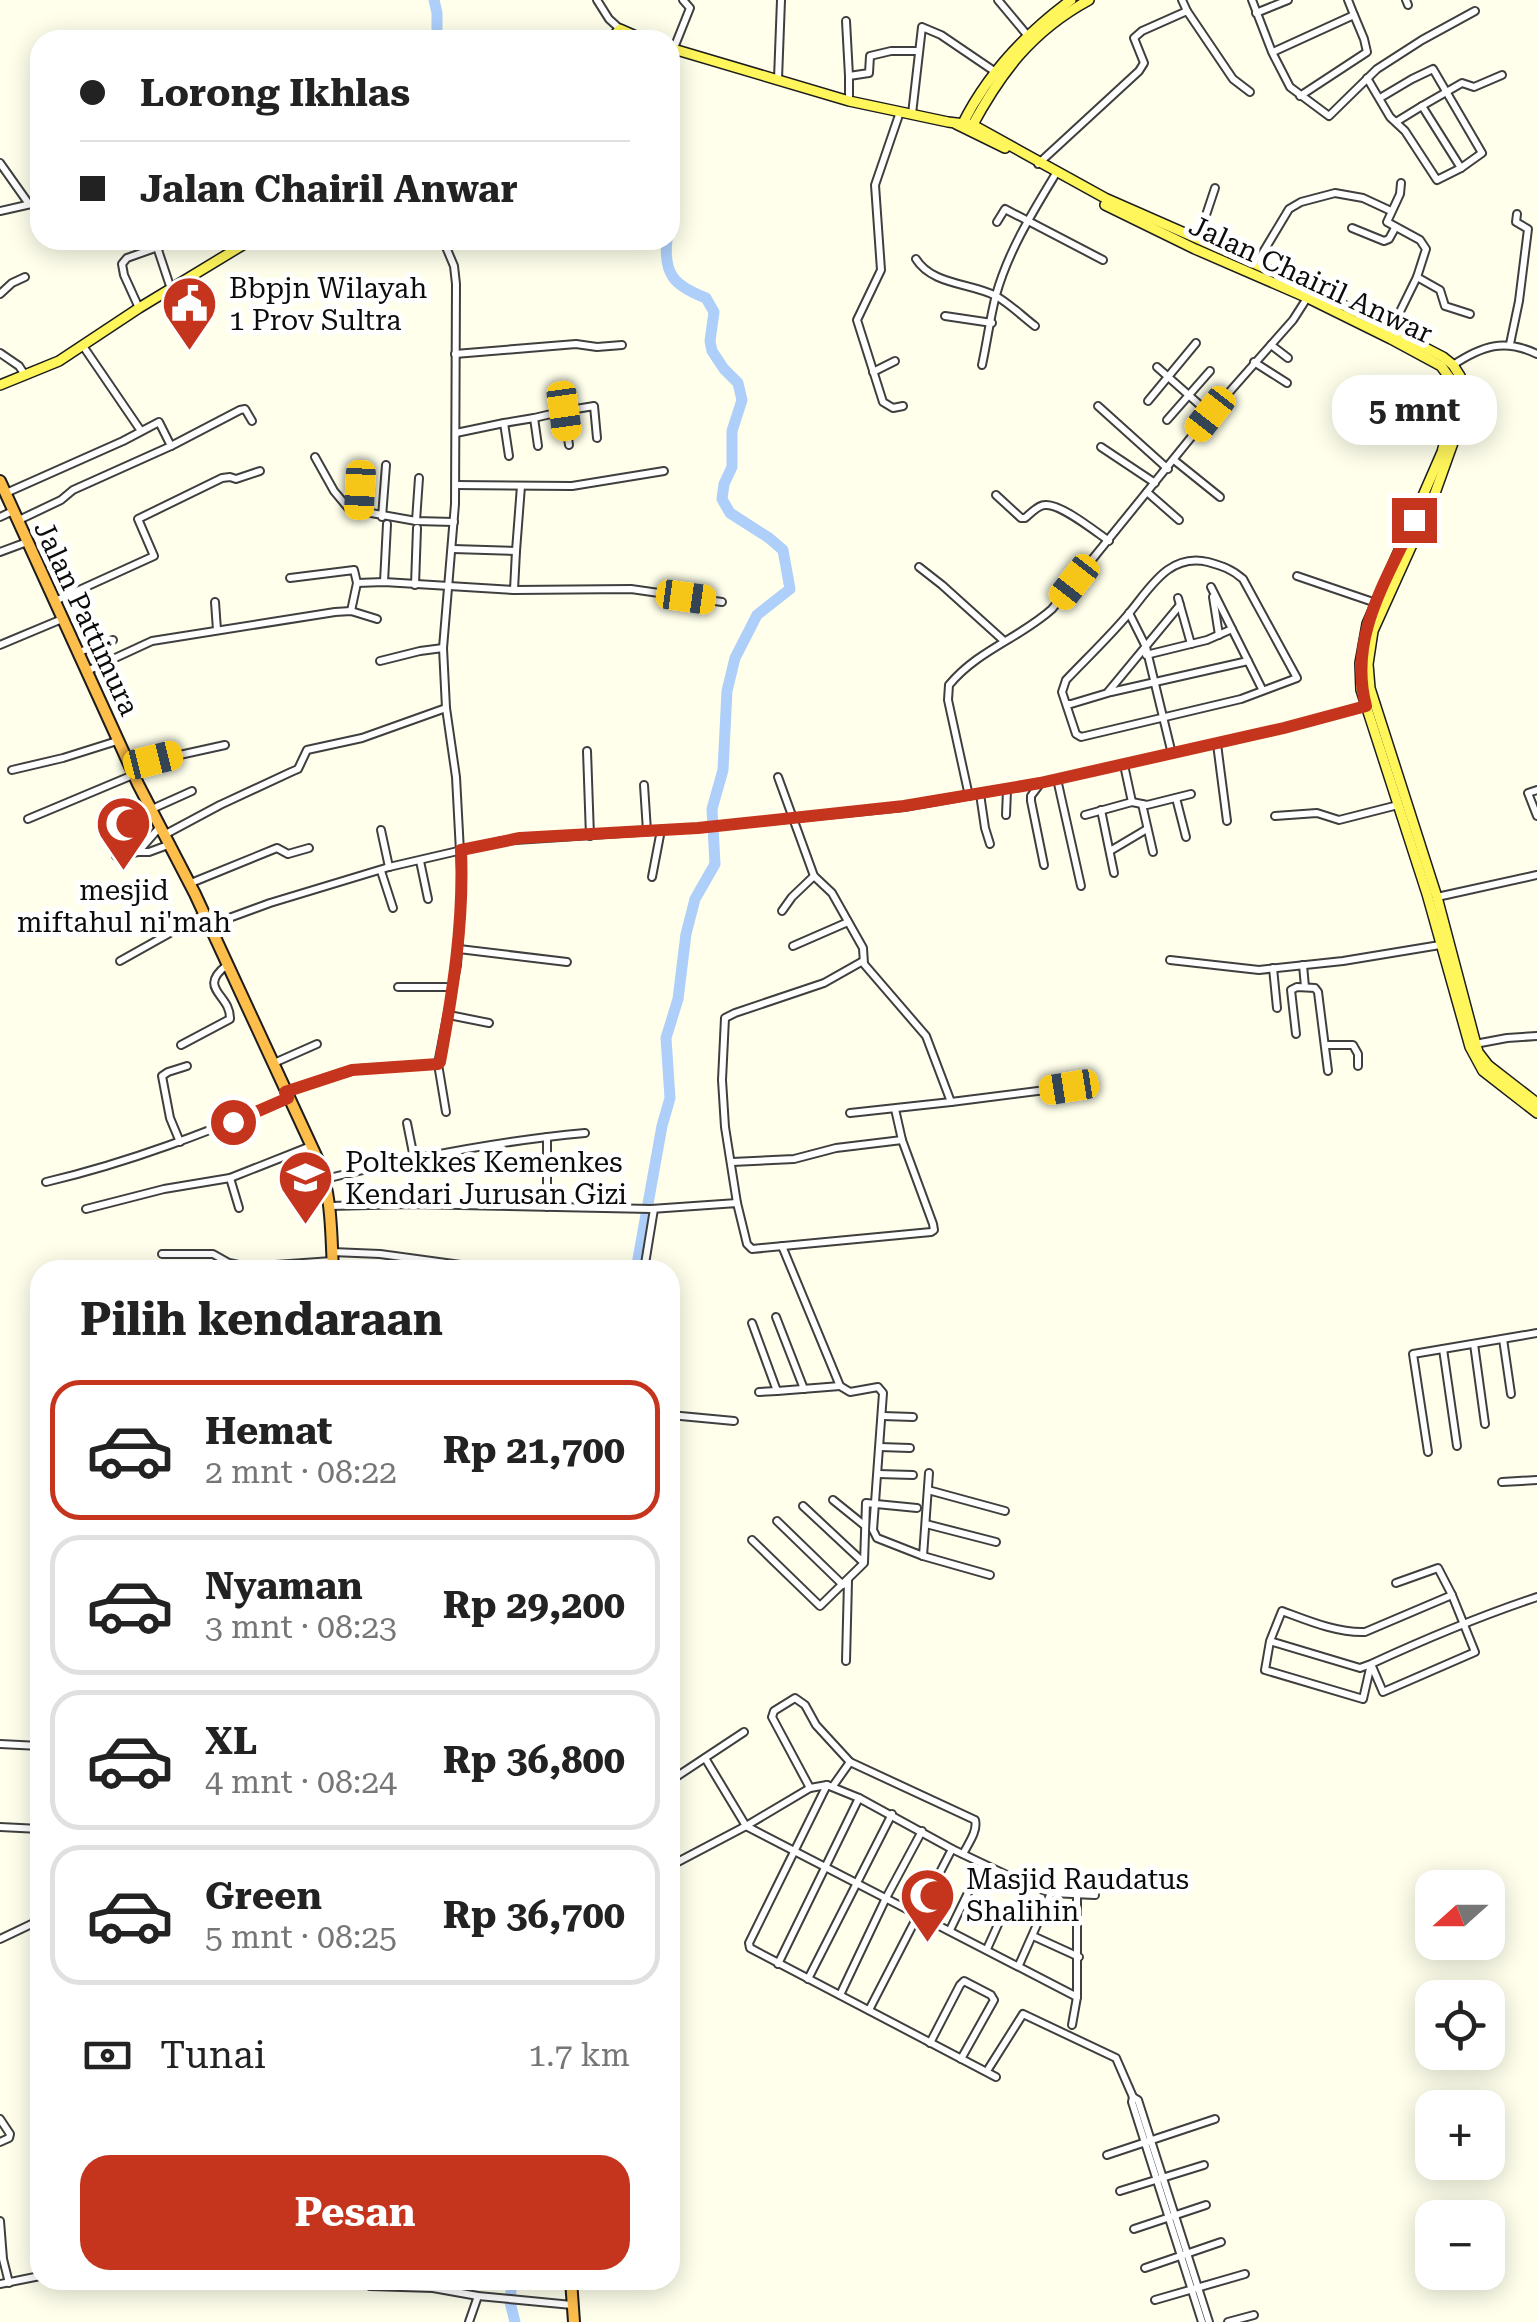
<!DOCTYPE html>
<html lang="id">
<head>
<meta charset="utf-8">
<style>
	:root { --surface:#fff; --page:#f6f6f6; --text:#222; --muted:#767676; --line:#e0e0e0; --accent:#c5341c }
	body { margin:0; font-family:"Roboto Serif",serif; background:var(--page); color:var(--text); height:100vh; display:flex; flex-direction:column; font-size:38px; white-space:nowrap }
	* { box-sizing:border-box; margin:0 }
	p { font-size:32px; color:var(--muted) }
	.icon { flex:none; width:55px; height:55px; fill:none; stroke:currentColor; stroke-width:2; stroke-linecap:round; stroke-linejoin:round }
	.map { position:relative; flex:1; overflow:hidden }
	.drawer { position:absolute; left:30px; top:1260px; width:650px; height:1030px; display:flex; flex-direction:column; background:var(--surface); border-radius:30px; box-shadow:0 5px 25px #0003 }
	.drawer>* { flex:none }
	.banner { position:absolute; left:30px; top:30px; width:650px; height:220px; border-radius:30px; box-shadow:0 5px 25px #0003; display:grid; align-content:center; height:220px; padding:0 50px; background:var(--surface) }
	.needle { width:65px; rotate:249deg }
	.tools { position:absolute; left:1415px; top:1870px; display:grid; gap:20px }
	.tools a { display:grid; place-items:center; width:90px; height:90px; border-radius:20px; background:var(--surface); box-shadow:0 5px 25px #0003; font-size:50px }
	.end { position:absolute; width:45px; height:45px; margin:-22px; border:12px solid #c5341c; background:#fff; box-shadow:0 0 0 5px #fff }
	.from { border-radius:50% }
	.bubble { position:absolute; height:70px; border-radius:30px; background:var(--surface); box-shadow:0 5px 25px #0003; font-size:32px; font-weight:700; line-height:70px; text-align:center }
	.car { position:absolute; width:30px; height:60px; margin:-30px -15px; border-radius:12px; box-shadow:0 0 8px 2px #0007; background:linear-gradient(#f5c518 24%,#345 0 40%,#f5c518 0 76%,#345 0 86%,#f5c518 0) }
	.banner b { display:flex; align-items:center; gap:35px; height:95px; font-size:38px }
	.banner b+b { border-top:2px solid var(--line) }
	.banner i { width:25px; height:25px; background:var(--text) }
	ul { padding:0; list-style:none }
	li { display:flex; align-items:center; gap:30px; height:140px; margin:0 20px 15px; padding:0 30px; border:5px solid var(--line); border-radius:30px }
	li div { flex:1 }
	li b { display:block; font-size:38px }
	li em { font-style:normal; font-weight:700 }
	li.on { border-color:var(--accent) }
	li>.icon { width:90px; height:90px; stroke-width:1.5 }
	h2 { padding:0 50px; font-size:45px; line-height:120px }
	.pay { display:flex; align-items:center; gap:25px; height:110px; padding:0 50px; font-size:38px }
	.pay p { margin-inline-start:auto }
	.action { display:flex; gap:20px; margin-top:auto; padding:20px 50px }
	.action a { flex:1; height:115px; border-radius:30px; background:var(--accent); color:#fff; font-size:40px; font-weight:700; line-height:115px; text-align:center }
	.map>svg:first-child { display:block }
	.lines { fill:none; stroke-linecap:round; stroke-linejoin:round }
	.river { stroke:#adcffa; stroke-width:11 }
	.minor-casing { stroke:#3f3f3f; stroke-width:10 }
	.major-casing { stroke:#1d1d1d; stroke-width:12 }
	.highway-casing { stroke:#1d1d1d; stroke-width:14 }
	.minor { stroke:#fff; stroke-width:6 }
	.major { stroke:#fff65c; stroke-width:9 }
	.highway { stroke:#fdbe4c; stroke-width:10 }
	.route { stroke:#c5341c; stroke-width:12 }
	.labels { text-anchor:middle; stroke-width:10; stroke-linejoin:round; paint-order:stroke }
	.street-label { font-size:28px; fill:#0c0c0c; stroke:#fff }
	.poi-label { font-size:28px; fill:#0c0c0c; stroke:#fff; text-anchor:start }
</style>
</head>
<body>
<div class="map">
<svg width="1537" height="2322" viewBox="0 0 1537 2322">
	<rect width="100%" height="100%" fill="#ffffec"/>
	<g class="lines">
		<g class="river">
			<polyline points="434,0 437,13 437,40"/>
			<path d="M636,1270L662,1126L670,1098L666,1038L678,999L686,934L695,899L715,864L712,809L723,770L727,691L735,658L757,615L790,589L783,550L769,538L730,513L722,499L724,484L732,467V431L742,400L738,383L724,369L712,351L710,341L714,312L706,298C675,286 663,275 667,240"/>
			<polyline points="512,2280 510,2302 515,2322"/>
		</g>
		<defs>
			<g id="minor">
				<polyline points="597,0 609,19 620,29"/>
				<polyline points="998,0 1028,36"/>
				<polyline points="1252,0 1272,52 1290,87 1329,116 1377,69 1422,40 1475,11"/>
				<polyline points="1348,0 1354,15"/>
				<polyline points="1406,0 1408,5"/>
				<polyline points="1187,11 1233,79 1250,92"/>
				<polyline points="1256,13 1288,0"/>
				<polyline points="846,21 849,76"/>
				<polyline points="1273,52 1354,15 1364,39 1367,52 1300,96"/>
				<polyline points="670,58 690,8 683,0"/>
				<polyline points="1367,78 1390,117 1405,131 1437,180 1461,168 1482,153 1433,69 1412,79 1380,98"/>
				<polyline points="778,79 781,0"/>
				<polyline points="849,101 849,76 869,73 870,56 891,51 918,51"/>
				<polyline points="900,112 875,185 881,270 857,320 883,402 893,408 903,406"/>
				<polyline points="912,114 922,27 941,35 994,71"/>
				<polyline points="1396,122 1422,106"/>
				<polyline points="0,163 29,204"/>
				<polyline points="1038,164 1139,71 1144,63 1134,38 1142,31 1187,11 1182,0"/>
				<polyline points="1461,168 1422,106 1462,83 1474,87 1502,75"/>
				<polyline points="0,211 40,202"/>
				<polyline points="997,222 1005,209 1103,260"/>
				<polyline points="1352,228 1384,241 1389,239 1395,228"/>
				<polyline points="1198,239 1215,188"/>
				<polyline points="165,240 158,250 171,289"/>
				<path d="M916,259C932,285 971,283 996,296C1010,304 1023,317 1035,326"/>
				<polyline points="1256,264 1289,209 1301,202 1335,193 1363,198 1391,211"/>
				<polyline points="1417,277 1440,290 1445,306 1470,314"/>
				<polyline points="0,294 12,283 25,277"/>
				<polyline points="139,308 124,275 122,264 127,258 158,247"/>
				<polyline points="945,316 992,323"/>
				<polyline points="1390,332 1417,277 1426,249 1420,240 1387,222 1400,194 1401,183"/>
				<polyline points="1510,344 1519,301 1528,229 1516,222 1517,214"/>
				<polyline points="1271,345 1288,358"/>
				<polyline points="83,346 141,431"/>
				<polyline points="0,353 19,366 25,375"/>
				<polyline points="455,354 576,344 597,347 622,345"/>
				<polyline points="1254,362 1287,383"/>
				<path d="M982,365C987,342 990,318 996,295C1008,252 1032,213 1055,175"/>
				<path d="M1453,365C1482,346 1504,338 1537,354"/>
				<polyline points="1157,367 1210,414"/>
				<polyline points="873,372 895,361"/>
				<polyline points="1148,401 1196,343"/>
				<polyline points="1098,406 1168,469"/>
				<polyline points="564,411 594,406 597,438"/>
				<polyline points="534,418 564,411 569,445"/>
				<polyline points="1167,420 1210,371"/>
				<polyline points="504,423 534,418 538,446"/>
				<polyline points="456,433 504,423 509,456"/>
				<polyline points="1101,447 1155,483"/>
				<polyline points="315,457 334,491 349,509 416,521 454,522"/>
				<polyline points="1174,460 1220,497"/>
				<polyline points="456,485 572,486 664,471"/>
				<polyline points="1147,492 1179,520"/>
				<polyline points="6,493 123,441 159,422 171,446"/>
				<path d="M996,495L1021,518H1025C1030,514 1038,505 1045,505C1060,503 1096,532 1109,541"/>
				<polyline points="359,511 360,468"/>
				<polyline points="0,517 13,511"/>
				<polyline points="382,517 386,465"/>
				<polyline points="19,520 61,500 73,490 171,446 240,410 245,409 252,421"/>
				<polyline points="416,521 419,478"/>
				<polyline points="453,549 516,551 521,486"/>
				<polyline points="0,552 27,542"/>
				<polyline points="919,567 942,585 1003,640"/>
				<polyline points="1297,576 1376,603"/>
				<polyline points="290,578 354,570 357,583 351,611"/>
				<polyline points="384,582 387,524"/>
				<polyline points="357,583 384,582 514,590 516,551"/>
				<polyline points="415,585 417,528"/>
				<polyline points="1211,587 1262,689"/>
				<polyline points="514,590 631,589 722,602"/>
				<polyline points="1213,597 1219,635"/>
				<polyline points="1178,598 1191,644"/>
				<polyline points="55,601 154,556 138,519 222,478 230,477 236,479 260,471"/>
				<polyline points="215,602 217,630"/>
				<polyline points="1129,613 1146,647 1172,754"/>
				<polyline points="0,645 62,619"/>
				<polyline points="79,652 113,640"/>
				<polyline points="1146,655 1207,640 1232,629"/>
				<polyline points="380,661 420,651 443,648"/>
				<polyline points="87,671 152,641 335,612 351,611 377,619"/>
				<polyline points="1108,692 1180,605"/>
				<path d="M1066,704L1076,734L1081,737L1241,699L1297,678L1243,579C1232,569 1222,566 1208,562C1167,552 1148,592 1125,618C1106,640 1085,660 1066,680L1062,692L1066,704H1071L1111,692L1248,661"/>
				<polyline points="1217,744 1227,821"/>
				<polyline points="587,751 590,836"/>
				<polyline points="1124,765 1132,802"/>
				<polyline points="130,766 225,745"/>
				<polyline points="12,770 63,758 117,741"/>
				<polyline points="778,777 814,876 832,893 863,948 864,964 926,1036 951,1102 850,1113"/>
				<polyline points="1057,779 1081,886"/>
				<polyline points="1040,784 1031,796 1031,801 1044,865"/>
				<polyline points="644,785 647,831"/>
				<polyline points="1537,790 1528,793 1537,816"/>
				<polyline points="980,794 985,828 990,844"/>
				<path d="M969,796L948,700L949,685C978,650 1020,638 1052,609L1210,414L1293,320L1309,295"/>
				<polyline points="1176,798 1186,837"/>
				<polyline points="1142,804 1153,852"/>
				<polyline points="152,809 192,791"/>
				<polyline points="1101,810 1114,873"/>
				<polyline points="1006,815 1007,790"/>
				<polyline points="1085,815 1132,802 1147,805 1191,794"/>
				<polyline points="1275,816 1317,813 1339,820 1398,805"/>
				<polyline points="28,819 133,775"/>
				<polyline points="381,830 389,867"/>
				<polyline points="164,835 220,805 291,772 298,769 307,750 362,738 446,708"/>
				<polyline points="1110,851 1147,829"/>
				<polyline points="138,852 149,852 168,845"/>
				<polyline points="116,856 138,852 159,828"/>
				<polyline points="420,861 428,899"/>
				<polyline points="381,871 393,908"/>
				<polyline points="652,877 661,830"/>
				<polyline points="191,883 277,848 288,854 309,848"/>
				<polyline points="1437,897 1537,875"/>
				<polyline points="782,911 792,897 814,876"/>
				<polyline points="210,925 270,903 389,867 501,841 698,828 904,807 1040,783 1284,728 1368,706"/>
				<polyline points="793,946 848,922"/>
				<polyline points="459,949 567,962"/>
				<polyline points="1170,960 1259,970 1343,961 1440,945"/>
				<polyline points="120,961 204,914"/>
				<polyline points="1303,965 1305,987"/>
				<polyline points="1273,968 1277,1008"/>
				<polyline points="398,987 453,987"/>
				<polyline points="449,1015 489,1023"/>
				<polyline points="1296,1034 1291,990 1297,987 1315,988 1318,992 1328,1071"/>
				<polyline points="1475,1044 1507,1038 1537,1036"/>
				<path d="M181,1045L230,1019C231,994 196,989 227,965"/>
				<polyline points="1325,1045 1353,1045 1358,1054 1358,1066"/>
				<polyline points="274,1063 317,1044"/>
				<polyline points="438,1064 446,1112"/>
				<polyline points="286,1091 358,1069 438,1064 457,965 462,889 456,777 446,708 443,648 455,504 456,284 454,266 443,240"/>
				<polyline points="951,1102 1069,1087"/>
				<polyline points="407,1123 414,1158"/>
				<polyline points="180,1142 170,1118 162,1076 168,1072 187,1066"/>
				<polyline points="732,1162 794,1159 836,1148 902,1140"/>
				<polyline points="230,1178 239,1208"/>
				<path d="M325,1179C411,1158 497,1141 585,1133"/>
				<path d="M46,1182C131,1162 208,1132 288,1098"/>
				<polyline points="737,1203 725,1127 722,1080 725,1018 735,1013 824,983 863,961"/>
				<polyline points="330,1206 410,1204 651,1209 737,1203 747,1244 752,1249 931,1232 934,1230 933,1224 902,1140 895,1109"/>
				<polyline points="547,1207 547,1137"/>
				<polyline points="86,1209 164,1189 230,1178 311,1146"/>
				<polyline points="782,1246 840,1386 850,1392 878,1387 883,1393 873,1530 877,1538 923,1556 929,1473"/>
				<polyline points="332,1252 380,1254 490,1269 518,1270"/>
				<polyline points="162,1254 213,1254 229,1263 248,1267 332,1261"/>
				<polyline points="644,1270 654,1209"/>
				<polyline points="776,1317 804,1389"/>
				<polyline points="752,1323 777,1391 840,1386"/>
				<polyline points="1503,1339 1511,1394"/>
				<polyline points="1474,1344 1485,1424"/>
				<polyline points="1443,1349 1457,1446"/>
				<polyline points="759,1392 777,1391"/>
				<polyline points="670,1415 734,1421"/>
				<polyline points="883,1416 913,1417"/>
				<polyline points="880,1447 910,1448"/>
				<polyline points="1428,1452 1413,1354 1537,1333"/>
				<polyline points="878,1474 913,1475"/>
				<polyline points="1502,1482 1537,1480"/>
				<polyline points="928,1490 1005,1511"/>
				<polyline points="833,1500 864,1525"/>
				<polyline points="803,1506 863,1562"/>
				<polyline points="777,1521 843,1585"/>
				<polyline points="926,1524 996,1542"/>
				<polyline points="752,1540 820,1606 864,1563 866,1503 917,1508"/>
				<polyline points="923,1556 990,1575"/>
				<polyline points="1396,1583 1438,1568 1452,1595"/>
				<path d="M1270,1641L1265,1670L1363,1699L1371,1664L1383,1692L1475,1652L1452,1595L1365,1632C1337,1633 1309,1621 1282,1611L1270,1641L1360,1668L1371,1664C1425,1639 1480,1616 1537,1597"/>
				<polyline points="846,1661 848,1581"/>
				<polyline points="0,1744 40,1746"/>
				<polyline points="705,1758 746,1826 1077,1997"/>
				<path d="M850,1762L975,1820C978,1831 968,1844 963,1854"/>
				<polyline points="670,1781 744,1732"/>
				<polyline points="827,1785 749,1943 750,1948 996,2077"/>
				<polyline points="810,1788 772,1717 774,1711 795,1698 805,1705 816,1725 850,1762 833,1786"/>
				<polyline points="0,1827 40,1829"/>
				<polyline points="670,1854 674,1864"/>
				<polyline points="670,1866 746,1826 810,1788 827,1785 859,1798 952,1849 1013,1878 1051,1893 1095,1895"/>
				<polyline points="950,1930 982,1864"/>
				<polyline points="1033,1936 1079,1957"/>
				<polyline points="0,1939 40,1920"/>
				<polyline points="987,1949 1000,1920"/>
				<polyline points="778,1964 859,1798"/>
				<polyline points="1019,1965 1051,1893"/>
				<polyline points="808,1979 892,1814"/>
				<polyline points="840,1995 886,1898 922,1831"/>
				<polyline points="869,2010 952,1849"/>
				<polyline points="1072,2025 1077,1997 1077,1895"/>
				<polyline points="930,2043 960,1985 964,1981 991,1995 994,2000 961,2059"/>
				<polyline points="987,2071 1023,2014 1116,2058 1133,2097 1138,2100 1209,2322"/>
				<polyline points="1133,2097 1132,2102 1202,2322"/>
				<polyline points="0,2119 10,2134 9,2138 0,2142"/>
				<polyline points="1107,2155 1215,2119"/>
				<polyline points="1120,2191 1204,2165"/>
				<polyline points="0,2221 3,2259 9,2283"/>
				<polyline points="1134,2229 1206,2205"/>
				<polyline points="1145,2268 1221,2242"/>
				<polyline points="0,2284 40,2276"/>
				<polyline points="370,2286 433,2288 478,2296 572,2305"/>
				<polyline points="1155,2300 1245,2274"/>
				<polyline points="469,2322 478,2296"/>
				<polyline points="1228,2322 1254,2315"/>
			</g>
			<g id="major">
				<polyline points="610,40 620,29 645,40"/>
				<polyline points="670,48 849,101 948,122 973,125 1105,198 1312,289 1443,357 1453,365 1460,376 1463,385 1464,396 1459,426 1434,496 1373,631 1368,664 1370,688 1437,897 1478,1052 1488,1065 1537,1103"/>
				<polyline points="956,124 1005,148"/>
				<path d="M962,125C987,74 1025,34 1071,0"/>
				<path d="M971,128C1001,72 1032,31 1089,0"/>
				<polyline points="1105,205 1195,249 1308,298 1391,339 1441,366 1454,384 1455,404 1442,452 1367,624 1360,663 1361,690 1427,894 1470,1047 1483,1071 1537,1113"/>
				<polyline points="0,385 59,361 139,308 251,240"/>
			</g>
			<g id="highway">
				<path d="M0,481L103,707L138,784L195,894L318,1160C332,1196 331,1232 333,1270"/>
				<polyline points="571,2280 574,2322"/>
			</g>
		</defs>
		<use href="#minor" class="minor-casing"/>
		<use href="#major" class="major-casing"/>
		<use href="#highway" class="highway-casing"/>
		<use href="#minor" class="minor"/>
		<use href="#major" class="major"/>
		<use href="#highway" class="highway"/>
	</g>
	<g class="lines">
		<path class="route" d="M233,1122L288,1098L285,1092L352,1070L438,1064L440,1062C453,991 464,922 461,850L520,838L698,828L904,806L1040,783L1284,728L1366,706C1348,637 1386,582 1414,520"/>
	</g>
	<defs>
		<symbol id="civic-pin" viewBox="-11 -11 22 30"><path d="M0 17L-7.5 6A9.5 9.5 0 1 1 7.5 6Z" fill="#c5341c" stroke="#fff"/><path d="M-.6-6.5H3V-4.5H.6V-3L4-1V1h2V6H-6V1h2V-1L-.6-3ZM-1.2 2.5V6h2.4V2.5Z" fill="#fff"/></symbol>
		<symbol id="mosque-pin" viewBox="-11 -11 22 30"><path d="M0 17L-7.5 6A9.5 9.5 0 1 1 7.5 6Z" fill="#c5341c" stroke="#fff"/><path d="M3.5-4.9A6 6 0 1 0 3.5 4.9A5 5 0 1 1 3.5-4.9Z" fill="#fff"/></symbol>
		<symbol id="university-pin" viewBox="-11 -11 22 30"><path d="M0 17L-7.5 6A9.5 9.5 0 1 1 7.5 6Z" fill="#c5341c" stroke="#fff"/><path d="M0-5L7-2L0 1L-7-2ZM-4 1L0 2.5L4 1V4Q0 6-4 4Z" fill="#fff"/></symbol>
	</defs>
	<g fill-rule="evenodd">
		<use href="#civic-pin" x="158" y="272" width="63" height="86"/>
		<use href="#mosque-pin" x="92" y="792" width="63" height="86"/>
		<use href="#university-pin" x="274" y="1146" width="63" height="86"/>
		<use href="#mosque-pin" x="896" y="1864" width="63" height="86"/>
	</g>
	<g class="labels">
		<g class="street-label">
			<text transform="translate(1311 279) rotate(25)" y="10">Jalan Chairil Anwar</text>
			<text transform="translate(87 618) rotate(65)" y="10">Jalan Pattimura</text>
		</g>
		<g class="poi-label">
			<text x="229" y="298">Bbpjn Wilayah<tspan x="229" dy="32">1 Prov Sultra</tspan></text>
			<text x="124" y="900" text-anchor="middle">mesjid<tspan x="124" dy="32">miftahul ni'mah</tspan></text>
			<text x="345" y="1172">Poltekkes Kemenkes<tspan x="345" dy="32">Kendari Jurusan Gizi</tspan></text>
			<text x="966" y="1889">Masjid Raudatus<tspan x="966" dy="32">Shalihin</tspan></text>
		</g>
	</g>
</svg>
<div class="tools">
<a><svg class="needle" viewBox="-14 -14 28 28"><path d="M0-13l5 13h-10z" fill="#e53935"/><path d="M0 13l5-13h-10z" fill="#767676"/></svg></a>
<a><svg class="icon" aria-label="locate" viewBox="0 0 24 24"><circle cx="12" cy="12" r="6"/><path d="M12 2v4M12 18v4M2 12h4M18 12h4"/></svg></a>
<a>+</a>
<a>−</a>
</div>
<i class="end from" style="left:233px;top:1122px"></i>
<i class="end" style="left:1414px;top:520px"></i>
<div class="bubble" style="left:1332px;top:375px;width:165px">5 mnt</div>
<i class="car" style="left:564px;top:411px;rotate:172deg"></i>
<i class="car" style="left:1210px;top:414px;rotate:218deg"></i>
<i class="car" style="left:360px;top:490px;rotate:183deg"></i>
<i class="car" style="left:1074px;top:582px;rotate:218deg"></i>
<i class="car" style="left:686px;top:597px;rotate:98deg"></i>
<i class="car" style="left:153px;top:760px;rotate:76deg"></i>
<i class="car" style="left:1069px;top:1087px;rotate:261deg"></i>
<div class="banner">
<b><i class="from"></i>Lorong Ikhlas</b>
<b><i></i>Jalan Chairil Anwar</b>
</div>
<section class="drawer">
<h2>Pilih kendaraan</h2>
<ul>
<li class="on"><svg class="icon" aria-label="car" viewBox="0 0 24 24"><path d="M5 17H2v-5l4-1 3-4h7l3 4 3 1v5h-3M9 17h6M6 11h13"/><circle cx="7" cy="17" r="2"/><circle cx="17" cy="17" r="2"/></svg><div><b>Hemat</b><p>2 mnt · 08:22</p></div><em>Rp 21,700</em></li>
<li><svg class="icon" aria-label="car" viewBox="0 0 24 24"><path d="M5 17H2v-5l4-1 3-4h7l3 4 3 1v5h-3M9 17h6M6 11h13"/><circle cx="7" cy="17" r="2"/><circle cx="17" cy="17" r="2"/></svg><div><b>Nyaman</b><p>3 mnt · 08:23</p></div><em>Rp 29,200</em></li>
<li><svg class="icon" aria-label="car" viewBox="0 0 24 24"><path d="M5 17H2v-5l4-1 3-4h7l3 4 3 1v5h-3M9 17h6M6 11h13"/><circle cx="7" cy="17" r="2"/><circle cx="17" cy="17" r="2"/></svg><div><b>XL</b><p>4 mnt · 08:24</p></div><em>Rp 36,800</em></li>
<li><svg class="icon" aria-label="car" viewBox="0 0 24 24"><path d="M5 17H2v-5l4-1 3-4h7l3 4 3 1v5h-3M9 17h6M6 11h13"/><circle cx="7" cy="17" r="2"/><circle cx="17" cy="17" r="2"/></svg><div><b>Green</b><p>5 mnt · 08:25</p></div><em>Rp 36,700</em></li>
</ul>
<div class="pay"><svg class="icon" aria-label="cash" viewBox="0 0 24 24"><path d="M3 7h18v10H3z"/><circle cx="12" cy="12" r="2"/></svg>Tunai<p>1.7 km</p></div>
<div class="action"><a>Pesan</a></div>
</section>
</div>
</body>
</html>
